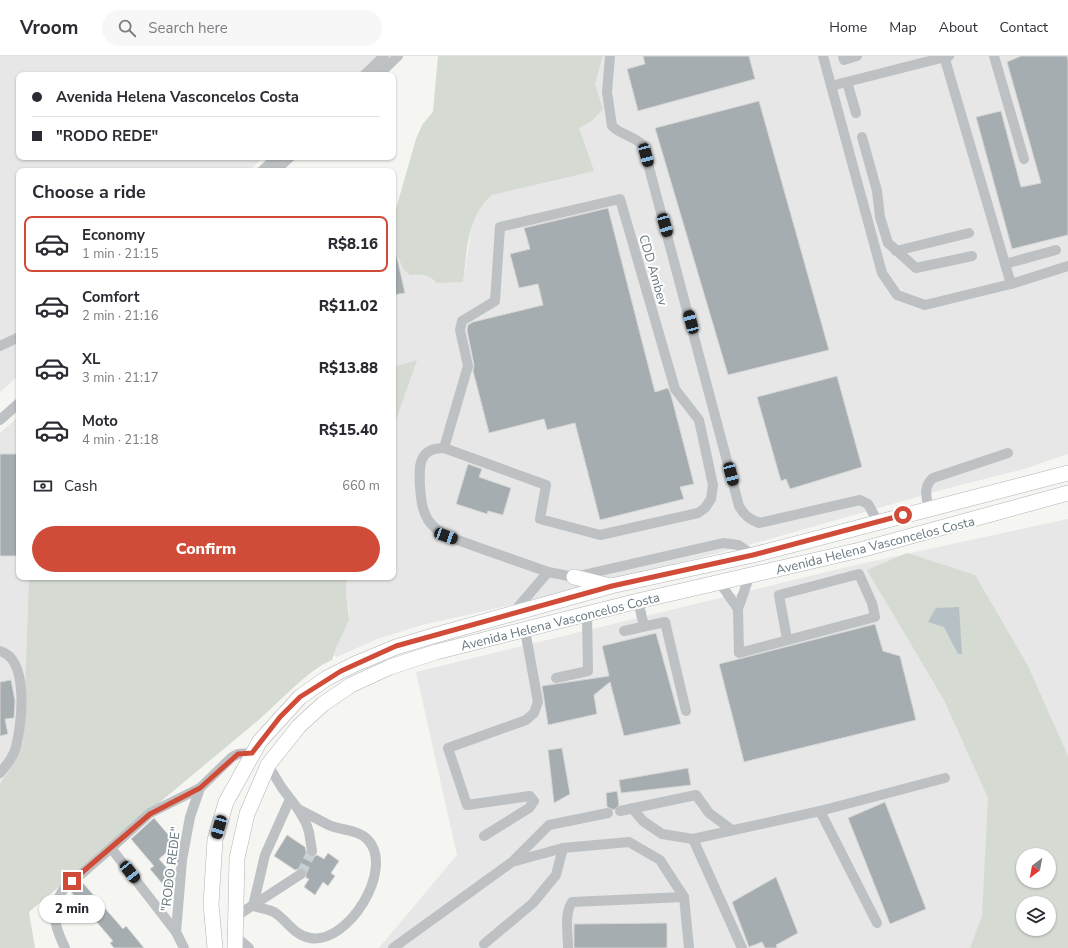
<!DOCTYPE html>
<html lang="en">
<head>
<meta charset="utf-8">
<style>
	:root { --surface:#fff; --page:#f7f7f7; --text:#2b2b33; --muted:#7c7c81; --line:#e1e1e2; --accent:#d04c38 }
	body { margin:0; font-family:"Nunito Sans",sans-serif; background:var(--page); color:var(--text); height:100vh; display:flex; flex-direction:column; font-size:15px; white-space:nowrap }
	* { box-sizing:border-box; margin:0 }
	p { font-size:13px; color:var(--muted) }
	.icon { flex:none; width:22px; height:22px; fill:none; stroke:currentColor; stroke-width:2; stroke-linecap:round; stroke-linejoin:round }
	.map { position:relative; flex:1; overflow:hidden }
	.sheet { position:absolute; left:16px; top:112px; width:380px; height:412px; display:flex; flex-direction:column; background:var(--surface); border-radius:8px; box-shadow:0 1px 3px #0004 }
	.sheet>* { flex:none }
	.guide { position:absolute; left:16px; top:16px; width:380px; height:88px; border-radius:8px; box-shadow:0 1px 3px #0004; display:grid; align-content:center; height:88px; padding:0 16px; background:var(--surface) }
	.needle { width:26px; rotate:212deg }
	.buttons { position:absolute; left:1016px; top:792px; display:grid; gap:8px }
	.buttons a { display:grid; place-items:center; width:40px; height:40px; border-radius:50%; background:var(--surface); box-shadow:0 1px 3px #0004; font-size:20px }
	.end { position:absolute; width:18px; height:18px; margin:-9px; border:5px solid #d04c38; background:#fff; box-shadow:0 0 0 2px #fff }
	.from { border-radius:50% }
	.bubble { position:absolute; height:28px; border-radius:14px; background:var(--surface); box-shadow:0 1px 3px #0004; font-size:13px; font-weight:800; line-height:28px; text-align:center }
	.car { position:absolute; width:12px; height:24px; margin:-12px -6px; border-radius:5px; box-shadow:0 0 3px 1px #0007; background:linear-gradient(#222 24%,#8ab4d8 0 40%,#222 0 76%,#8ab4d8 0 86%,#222 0) }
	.guide b { display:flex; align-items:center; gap:14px; height:38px; font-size:15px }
	.guide b+b { border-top:1px solid var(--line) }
	.guide i { width:10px; height:10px; background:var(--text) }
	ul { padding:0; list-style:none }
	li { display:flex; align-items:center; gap:12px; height:56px; margin:0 8px 6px; padding:0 8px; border:2px solid transparent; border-radius:8px }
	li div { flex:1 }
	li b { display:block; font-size:15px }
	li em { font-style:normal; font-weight:800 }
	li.selected { border-color:var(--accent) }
	li>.icon { width:36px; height:36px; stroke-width:1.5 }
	h2 { padding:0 16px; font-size:18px; line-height:48px }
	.pay { display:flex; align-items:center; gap:10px; height:44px; padding:0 16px; font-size:15px }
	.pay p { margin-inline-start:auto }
	.action { display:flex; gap:8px; margin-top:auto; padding:8px 16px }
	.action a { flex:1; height:46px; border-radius:24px; background:var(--accent); color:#fff; font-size:16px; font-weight:800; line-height:46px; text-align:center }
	header { display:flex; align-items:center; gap:24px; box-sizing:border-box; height:56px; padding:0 20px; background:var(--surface); border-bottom:1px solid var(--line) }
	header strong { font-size:19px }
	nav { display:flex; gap:22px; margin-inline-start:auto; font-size:14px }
	.search { width:280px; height:36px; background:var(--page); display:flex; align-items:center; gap:10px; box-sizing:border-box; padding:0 14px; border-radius:22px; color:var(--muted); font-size:15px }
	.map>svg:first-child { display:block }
	.built { fill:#e6e7e6; fill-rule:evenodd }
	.green { fill:#d5dad2; fill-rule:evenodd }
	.water { fill:#b5c1c4 }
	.building { fill:#a5adb1; stroke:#d7d6d5 }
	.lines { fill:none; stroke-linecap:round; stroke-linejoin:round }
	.minor-tunnel { stroke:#cad0d0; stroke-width:10; stroke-dasharray:10 5; stroke-linecap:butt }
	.highway-casing { stroke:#b0b5b7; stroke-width:16 }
	.minor { stroke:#bdc1c4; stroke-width:10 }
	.highway { stroke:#fff; stroke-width:15 }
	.route { stroke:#d04c38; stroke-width:5 }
	.labels { text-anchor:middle; stroke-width:4; stroke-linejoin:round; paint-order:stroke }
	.street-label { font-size:13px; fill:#677880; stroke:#fff }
</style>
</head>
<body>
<header>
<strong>Vroom</strong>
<div class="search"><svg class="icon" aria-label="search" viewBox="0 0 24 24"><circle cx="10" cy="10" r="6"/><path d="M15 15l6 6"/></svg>Search here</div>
<nav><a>Home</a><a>Map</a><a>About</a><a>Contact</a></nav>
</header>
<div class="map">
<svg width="1068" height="892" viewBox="0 0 1068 892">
	<rect width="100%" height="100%" fill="#f5f5f2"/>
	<g class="built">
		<polygon points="0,0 377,0 356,19 19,19 19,101 264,101 248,115 19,115 19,319 0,336"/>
		<polygon points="603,0 1068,0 1068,398 1024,413 945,433 745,490 542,542 422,569 377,583 337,601 334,599 336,592 341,581 349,555 346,534 347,521 393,521 393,373 416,305 393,311 393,202 398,201 403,213 410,219 423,218 433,222 463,226 473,163 482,148 492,139 541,127 579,72 592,65 603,53 595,28"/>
		<polygon points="19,360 19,521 29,521 23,687 12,710 0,728 0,377"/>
		<path d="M1068,463V892H379L457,799L416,616L851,510ZM1023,799H1049V825H1023ZM1023,847H1049V873H1023Z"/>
	</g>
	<g class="green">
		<path d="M438,0H603L595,28L603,53L592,65L579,72L594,115L492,139C467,160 467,195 463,226L437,227C429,218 421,218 410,219L403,213L398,201L393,202V163L416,83L422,69L433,56Z"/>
		<polygon points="417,304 393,373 393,311"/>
		<path d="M907,497L975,519L1028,610L1068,700V892H970L982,860L988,742L944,644L867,514ZM1023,799H1049V825H1023ZM1023,847H1049V873H1023Z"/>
		<path d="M29,521H347L346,534L349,564L336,592L332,604C307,614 277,649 255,667C179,730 104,793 29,856L35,892H0V728L12,710L23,686Z"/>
	</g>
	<polygon class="water" points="959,551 962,598 958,598 944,571 928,566 936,552"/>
	<g class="building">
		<polygon points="643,0 749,0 755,23 638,55 627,13 645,8"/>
		<polygon points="1021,0 1067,0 1068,4 1068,179 1012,193 976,61 1001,55 1021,131 1041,127 1007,6"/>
		<polygon points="759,45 829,294 728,319 655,72"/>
		<polygon points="608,152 655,336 668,332 671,339 694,428 680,431 684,443 600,464 575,367 547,374 544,363 489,377 473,315 474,309 467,274 468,269 473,266 543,249 538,228 519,232 510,198 530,193 524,172"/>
		<polygon points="393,197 396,197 405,237 393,239"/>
		<polygon points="837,320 862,411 790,433 786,423 781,425 757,341"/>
		<rect x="0" y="398" width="19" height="102"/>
		<polygon points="468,408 482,413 479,421 511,432 503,459 488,455 487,458 456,448"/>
		<polygon points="875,568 883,595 900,600 916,664 744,706 719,608"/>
		<polygon points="656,577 681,668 624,680 610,626 594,639 597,658 548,669 542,630 609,620 602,590"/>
		<polygon points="11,624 15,645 14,662 5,663 8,678 0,680 0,626"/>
		<polygon points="562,692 570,738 554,747 548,694"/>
		<polygon points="688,712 691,729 621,737 619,724"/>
		<polygon points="617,735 619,749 614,754 607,751 606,737"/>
		<polygon points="885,746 926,853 890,868 848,762"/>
		<polygon points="154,762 176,788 159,803 174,820 174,826 166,832 150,813 154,810 131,783"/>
		<polygon points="287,779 305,791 307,799 309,801 313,801 317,799 324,803 328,797 339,805 331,817 335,820 328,830 323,826 315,839 304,831 309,823 306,822 306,814 301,812 295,814 274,800"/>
		<polygon points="776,821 798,877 776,889 777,892 765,892 762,886 749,891 732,846"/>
		<polygon points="82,826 123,873 126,870 144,892 114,892 110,887 113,885 71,836"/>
		<polygon points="667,867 667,892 574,892 574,868"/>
	</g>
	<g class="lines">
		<polyline class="minor-tunnel" points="301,818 312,795"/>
		<defs>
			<g id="highway">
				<polyline points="574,521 610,530"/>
				<polyline points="215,892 211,848 215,784 226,746 260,685 300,641 327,622 355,608 396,591 436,579 611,530 753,499 1068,417"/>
				<polyline points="235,892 237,802 247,758 268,709 299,670 323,648 351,629 390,611 436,596 638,545 860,494 1068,437"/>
			</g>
		</defs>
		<use href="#highway" class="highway-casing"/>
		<g class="minor">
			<path d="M610,0L607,36L612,70C621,79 634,80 643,89L739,450C744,459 749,463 759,467L860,444L868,448L878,466"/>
			<polyline points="823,0 882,217 897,239 925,249 1011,228 1068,210"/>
			<polyline points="843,0 844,4 857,0"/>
			<polyline points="944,0 1011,228"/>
			<polyline points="994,0 1024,103"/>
			<polyline points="364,19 384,0"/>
			<polyline points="378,19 398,0"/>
			<polyline points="847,26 856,57"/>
			<polyline points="831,30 949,0"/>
			<polyline points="862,81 877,135 880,161 888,187 916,212 972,200"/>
			<polyline points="262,115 277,101"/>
			<polyline points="275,115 290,101"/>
			<polyline points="896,195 969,177"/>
			<polyline points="1005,208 1056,194"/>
			<polyline points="0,290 19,281"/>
			<polyline points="0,364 19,347"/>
			<path d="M444,392L546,429L540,463L600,479L698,457L705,452L711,443L713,429L699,364L675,333L620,143L500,171L495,245L462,265L460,274L468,310L444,392C418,392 419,410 420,431C421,443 422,454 428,464C433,471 439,476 446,480L548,516L574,521L723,487L738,489L753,499"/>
			<path d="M929,453C926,440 923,431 933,422L1008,397"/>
			<polyline points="749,521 738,553 739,597 875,561 872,547 859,518 779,539 787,583"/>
			<polyline points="720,527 738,553"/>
			<polyline points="638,545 644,570"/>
			<polyline points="513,557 548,516"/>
			<polyline points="624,575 665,566 686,655"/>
			<path d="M0,595C30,603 22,671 15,694C12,703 6,710 0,717"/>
			<polyline points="556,622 588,615 587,559"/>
			<polyline points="268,709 282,732 298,753 306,767 309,776 312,795"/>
			<polyline points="632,752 643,765 662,778 693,783 820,755 945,722"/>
			<polyline points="620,755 696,739 709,757 732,774"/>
			<polyline points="820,755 877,867"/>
			<polyline points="484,780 529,752 534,745 530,740 467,749 448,692 526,664 534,657 538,646 525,574"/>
			<polyline points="693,783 742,892"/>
			<polyline points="111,792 150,757 200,732"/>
			<polyline points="514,804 549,769 608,757"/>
			<path d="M253,850C260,852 268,853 274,856C287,864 293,879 310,882C348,889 395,813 368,784C359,774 342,774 331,770C320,765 309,758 298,753"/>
			<polyline points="253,850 265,799 290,743"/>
			<polyline points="235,861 301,818"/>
			<polyline points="176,876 182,804 190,761 200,732 232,701 238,698 253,697"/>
			<polyline points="235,880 249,892"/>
			<polyline points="484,888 533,847 556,819 563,792"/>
			<path d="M65,892C55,871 49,855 63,834L111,792L176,876L184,892"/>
			<polyline points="393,892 512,806 563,792 629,786 660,804 684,841 689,892"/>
			<path d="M568,892C568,877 564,858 572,846L684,841"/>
		</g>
		<use href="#highway" class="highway"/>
	</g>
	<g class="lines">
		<polyline class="route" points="72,825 150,758 200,732 238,698 252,697 280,661 300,641 341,615 396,590 612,530 753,499 903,459"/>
	</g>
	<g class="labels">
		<g class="street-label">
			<text transform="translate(654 214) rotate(74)" y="5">CDD Ambev</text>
			<text transform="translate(875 489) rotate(-14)" y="5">Avenida Helena Vasconcelos Costa</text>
			<text transform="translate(560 565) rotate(-14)" y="5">Avenida Helena Vasconcelos Costa</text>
			<text transform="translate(170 813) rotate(-83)" y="5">"RODO REDE"</text>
		</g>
	</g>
</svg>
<div class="buttons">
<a><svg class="needle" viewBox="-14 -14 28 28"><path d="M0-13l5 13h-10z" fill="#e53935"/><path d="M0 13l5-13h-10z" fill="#7c7c81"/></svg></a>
<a><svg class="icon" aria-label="layers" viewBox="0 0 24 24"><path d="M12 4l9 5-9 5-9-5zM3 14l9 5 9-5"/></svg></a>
</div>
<i class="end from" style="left:903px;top:459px"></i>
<i class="end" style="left:72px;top:825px"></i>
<div class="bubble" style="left:39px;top:839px;width:66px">2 min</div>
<i class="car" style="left:646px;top:99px;rotate:165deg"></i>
<i class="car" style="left:665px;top:169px;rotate:164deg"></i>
<i class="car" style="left:691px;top:266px;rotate:345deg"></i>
<i class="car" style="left:731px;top:418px;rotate:165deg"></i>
<i class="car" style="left:446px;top:480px;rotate:110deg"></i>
<i class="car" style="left:219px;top:771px;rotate:196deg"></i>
<i class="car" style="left:130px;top:816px;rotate:142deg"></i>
<div class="guide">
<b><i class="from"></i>Avenida Helena Vasconcelos Costa</b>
<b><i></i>&quot;RODO REDE&quot;</b>
</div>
<section class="sheet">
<h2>Choose a ride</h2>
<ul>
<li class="selected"><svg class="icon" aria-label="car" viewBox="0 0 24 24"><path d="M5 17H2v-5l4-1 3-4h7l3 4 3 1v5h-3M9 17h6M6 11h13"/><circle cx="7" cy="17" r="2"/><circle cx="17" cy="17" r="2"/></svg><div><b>Economy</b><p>1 min · 21:15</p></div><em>R$8.16</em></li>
<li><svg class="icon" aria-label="car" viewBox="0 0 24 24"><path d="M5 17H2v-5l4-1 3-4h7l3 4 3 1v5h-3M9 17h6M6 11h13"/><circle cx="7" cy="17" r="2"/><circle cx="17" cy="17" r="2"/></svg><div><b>Comfort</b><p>2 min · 21:16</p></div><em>R$11.02</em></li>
<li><svg class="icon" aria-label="car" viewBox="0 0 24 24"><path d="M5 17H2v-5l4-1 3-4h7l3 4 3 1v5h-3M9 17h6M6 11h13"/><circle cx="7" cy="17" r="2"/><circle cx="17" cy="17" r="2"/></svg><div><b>XL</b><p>3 min · 21:17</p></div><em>R$13.88</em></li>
<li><svg class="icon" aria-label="car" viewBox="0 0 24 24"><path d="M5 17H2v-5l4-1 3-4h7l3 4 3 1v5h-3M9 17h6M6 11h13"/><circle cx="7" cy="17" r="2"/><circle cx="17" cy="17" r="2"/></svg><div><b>Moto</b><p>4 min · 21:18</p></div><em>R$15.40</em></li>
</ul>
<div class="pay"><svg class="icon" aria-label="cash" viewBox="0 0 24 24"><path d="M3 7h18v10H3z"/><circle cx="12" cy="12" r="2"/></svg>Cash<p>660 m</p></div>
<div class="action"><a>Confirm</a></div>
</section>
</div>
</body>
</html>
